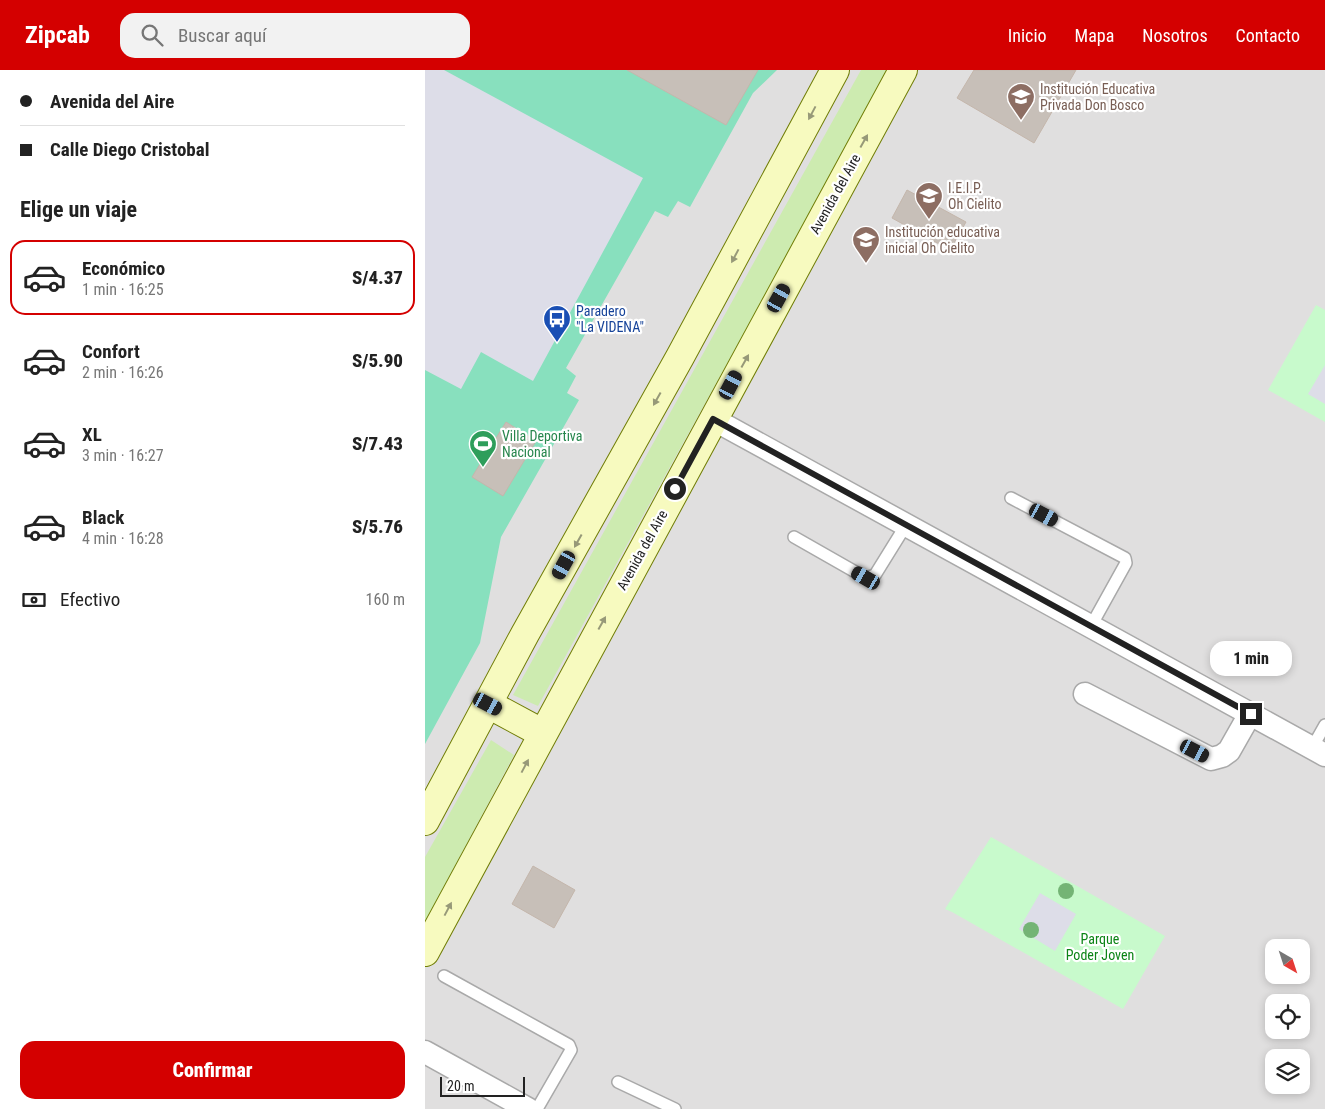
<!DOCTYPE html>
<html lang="es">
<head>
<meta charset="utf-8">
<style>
	:root { --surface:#fff; --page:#f2f2f2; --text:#222; --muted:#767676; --line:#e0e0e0; --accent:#d40000 }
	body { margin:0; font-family:"Roboto Condensed",sans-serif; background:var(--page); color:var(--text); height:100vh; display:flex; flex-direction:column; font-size:19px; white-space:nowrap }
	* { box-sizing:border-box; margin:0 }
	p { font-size:16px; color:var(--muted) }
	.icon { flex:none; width:28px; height:28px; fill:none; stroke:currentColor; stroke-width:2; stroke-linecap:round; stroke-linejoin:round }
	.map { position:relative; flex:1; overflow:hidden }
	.sheet { display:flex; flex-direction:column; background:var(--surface); width:425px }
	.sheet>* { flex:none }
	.guide { display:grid; align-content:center; height:110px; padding:0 20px; background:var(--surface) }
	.needle { width:32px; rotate:141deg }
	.controls { position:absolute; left:840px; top:869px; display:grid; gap:10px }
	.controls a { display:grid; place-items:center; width:45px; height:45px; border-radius:10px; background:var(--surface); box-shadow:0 2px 8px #0003; font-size:25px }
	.scale { position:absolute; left:15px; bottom:12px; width:85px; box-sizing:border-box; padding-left:5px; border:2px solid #222; border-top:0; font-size:14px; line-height:18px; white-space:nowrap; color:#222; -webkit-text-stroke:4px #fff; paint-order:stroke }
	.end { position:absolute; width:22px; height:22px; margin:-11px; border:6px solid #222; background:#fff; box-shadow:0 0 0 2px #fff }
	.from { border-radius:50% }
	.bubble { position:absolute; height:35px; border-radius:15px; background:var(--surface); box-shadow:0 2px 8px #0003; font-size:16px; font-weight:800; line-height:35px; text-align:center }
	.car { position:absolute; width:15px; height:30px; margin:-15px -8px; border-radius:6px; box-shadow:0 0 4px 1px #0007; background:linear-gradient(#222 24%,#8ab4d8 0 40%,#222 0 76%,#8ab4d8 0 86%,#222 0) }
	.guide b { display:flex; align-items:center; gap:18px; height:48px; font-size:19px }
	.guide b+b { border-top:1px solid var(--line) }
	.guide i { width:12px; height:12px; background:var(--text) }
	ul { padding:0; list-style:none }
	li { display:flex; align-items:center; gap:15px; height:75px; margin:0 10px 8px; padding:0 10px; border:2px solid transparent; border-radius:15px }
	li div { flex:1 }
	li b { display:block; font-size:19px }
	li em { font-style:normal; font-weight:800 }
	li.active { border-color:var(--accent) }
	li>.icon { width:45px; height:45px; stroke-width:1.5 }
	h2 { padding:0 20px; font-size:22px; line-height:60px }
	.pay { display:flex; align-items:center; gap:12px; height:55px; padding:0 20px; font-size:19px }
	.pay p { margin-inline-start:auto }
	.cta { display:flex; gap:10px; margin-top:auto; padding:10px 20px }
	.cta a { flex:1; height:58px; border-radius:15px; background:var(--accent); color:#fff; font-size:20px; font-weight:800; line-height:58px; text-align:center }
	header { display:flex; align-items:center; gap:30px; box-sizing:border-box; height:70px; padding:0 25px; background:var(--accent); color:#fff }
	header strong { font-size:24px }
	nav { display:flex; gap:28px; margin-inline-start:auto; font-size:18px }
	.search { width:350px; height:45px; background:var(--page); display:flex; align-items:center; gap:12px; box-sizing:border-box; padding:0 18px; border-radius:15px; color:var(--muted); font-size:19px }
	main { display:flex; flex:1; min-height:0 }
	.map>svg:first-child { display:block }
	.residential { fill:#e0dfdf; fill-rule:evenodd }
	.grass { fill:#cdebb0 }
	.park { fill:#c8facc }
	.pitch { fill:#88e0be }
	.plaza { fill:#dddde8 }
	.building { fill:#c7bfb8; stroke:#c4b6ab }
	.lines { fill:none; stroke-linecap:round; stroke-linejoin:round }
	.service-casing { stroke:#a9a9a9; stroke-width:14 }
	.minor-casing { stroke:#a9a9a9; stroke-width:25 }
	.secondary-casing { stroke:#707d05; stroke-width:30 }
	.service { stroke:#fff; stroke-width:11 }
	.minor { stroke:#fff; stroke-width:22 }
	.secondary { stroke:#f7fabf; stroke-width:28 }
	.tree { fill:#74b475 }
	.oneway { fill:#979978 }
	.route { stroke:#222; stroke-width:6 }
	.labels { text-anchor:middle; stroke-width:4.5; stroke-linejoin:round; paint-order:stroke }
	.education-label { font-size:14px; fill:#785e54; stroke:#fff; text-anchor:start }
	.street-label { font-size:14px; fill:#222; stroke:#fff }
	.transit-label { font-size:14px; fill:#164399; stroke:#fff; text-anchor:start }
	.leisure-label { font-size:14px; fill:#27864d; stroke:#fff; text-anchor:start }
	.park-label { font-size:14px; fill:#0c8416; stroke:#fff }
</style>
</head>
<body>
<header>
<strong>Zipcab</strong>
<div class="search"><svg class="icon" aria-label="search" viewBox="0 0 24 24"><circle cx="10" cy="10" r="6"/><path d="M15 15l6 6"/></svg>Buscar aquí</div>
<nav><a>Inicio</a><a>Mapa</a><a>Nosotros</a><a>Contacto</a></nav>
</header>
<main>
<section class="sheet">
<div class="guide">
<b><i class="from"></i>Avenida del Aire</b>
<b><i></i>Calle Diego Cristobal</b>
</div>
<h2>Elige un viaje</h2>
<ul>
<li class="active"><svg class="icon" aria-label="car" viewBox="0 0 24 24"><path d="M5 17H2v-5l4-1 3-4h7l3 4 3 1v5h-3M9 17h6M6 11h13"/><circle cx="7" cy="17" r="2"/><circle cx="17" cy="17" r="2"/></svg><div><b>Económico</b><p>1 min · 16:25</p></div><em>S/4.37</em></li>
<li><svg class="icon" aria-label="car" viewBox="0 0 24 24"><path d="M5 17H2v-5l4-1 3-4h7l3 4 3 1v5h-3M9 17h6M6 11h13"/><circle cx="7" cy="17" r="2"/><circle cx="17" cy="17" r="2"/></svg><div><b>Confort</b><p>2 min · 16:26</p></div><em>S/5.90</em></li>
<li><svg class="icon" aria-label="car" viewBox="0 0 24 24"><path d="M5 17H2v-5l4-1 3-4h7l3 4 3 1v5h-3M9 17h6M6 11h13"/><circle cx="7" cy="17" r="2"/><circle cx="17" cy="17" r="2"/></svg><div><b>XL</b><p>3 min · 16:27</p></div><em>S/7.43</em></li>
<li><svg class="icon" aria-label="car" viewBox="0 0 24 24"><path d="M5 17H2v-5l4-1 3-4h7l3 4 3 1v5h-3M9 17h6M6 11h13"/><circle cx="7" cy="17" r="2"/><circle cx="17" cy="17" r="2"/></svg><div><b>Black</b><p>4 min · 16:28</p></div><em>S/5.76</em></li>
</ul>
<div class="pay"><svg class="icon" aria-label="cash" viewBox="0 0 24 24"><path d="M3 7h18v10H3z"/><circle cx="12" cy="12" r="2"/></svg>Efectivo<p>160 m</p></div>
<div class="cta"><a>Confirmar</a></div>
</section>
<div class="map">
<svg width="900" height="1039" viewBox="0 0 900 1039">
	<rect width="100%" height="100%" fill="#f2efe9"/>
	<path class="residential" d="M0,0H900V1039H0ZM849,878H876V905H849ZM849,932H876V960H849ZM849,988H876V1015H849Z"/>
	<g class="grass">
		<polygon points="436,0 464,0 113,636 88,625"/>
		<polygon points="66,670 89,685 0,852 0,787"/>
	</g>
	<g class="park">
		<polygon points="891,235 900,240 900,352 843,320"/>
		<polygon points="566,767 740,866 698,939 527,842 520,839"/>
	</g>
	<polygon class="pitch" points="0,0 352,0 328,23 265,137 253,131 243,147 230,141 141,298 151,306 142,323 154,330 76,467 55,573 0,674"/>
	<g class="plaza">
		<polygon points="0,0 19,0 218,108 108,311 56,282 36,319 0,300"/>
		<polygon points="900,295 900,334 883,324"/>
		<polygon points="615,823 651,844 630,881 594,859"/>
	</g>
	<g class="building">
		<polygon points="202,0 333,0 301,55"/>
		<polygon points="549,0 651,0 609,73 532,28"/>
		<polygon points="482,120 541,152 525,180 467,148"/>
		<polygon points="81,352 111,371 78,426 47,407"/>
		<polygon points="108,796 150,820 129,858 87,834"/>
	</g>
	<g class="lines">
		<defs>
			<g id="service">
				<polyline points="586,428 700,488 701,493 666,556"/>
				<polyline points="369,467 441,508 450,505 481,455"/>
				<polyline points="887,678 900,655"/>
				<polyline points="19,906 144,975 146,980 112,1039"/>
				<polyline points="193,1012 250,1039"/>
			</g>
			<g id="minor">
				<polyline points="288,349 900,685"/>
				<polyline points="660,624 786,689 797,686 804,681 825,644"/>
				<polyline points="0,982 103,1039"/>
			</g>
			<g id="secondary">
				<polyline points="63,634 117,663"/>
				<polyline points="0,751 100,564 255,287 410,0"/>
				<polyline points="0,882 478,0"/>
			</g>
		</defs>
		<use href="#service" class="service-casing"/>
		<use href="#minor" class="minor-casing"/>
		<use href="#secondary" class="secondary-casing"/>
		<use href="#service" class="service"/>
		<use href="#minor" class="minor"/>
		<use href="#secondary" class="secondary"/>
	</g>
	<g class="tree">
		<circle cx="641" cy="821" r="8"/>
		<circle cx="606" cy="860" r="8"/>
	</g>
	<defs><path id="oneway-solid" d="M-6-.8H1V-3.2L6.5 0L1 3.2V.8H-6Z" transform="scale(1.25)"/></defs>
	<g class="oneway">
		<use href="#oneway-solid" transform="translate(387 43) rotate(118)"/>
		<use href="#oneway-solid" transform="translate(439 71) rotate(-61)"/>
		<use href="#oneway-solid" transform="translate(310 186) rotate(118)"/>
		<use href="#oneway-solid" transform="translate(320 291) rotate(-61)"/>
		<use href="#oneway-solid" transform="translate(232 329) rotate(119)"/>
		<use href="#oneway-solid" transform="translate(153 471) rotate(119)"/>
		<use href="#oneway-solid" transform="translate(177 553) rotate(-61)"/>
		<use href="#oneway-solid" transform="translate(100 696) rotate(-62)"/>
		<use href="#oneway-solid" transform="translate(23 839) rotate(-62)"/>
	</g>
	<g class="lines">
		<polyline class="route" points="250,419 288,349 826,644"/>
	</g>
	<defs>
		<symbol id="school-pin" viewBox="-11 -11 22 30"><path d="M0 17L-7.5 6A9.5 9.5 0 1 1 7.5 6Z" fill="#8d6e63" stroke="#fff"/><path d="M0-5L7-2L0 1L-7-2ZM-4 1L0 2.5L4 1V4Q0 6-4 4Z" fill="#fff"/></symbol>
		<symbol id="bus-pin" viewBox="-11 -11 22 30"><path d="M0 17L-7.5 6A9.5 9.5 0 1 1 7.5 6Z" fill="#1a4fb4" stroke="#fff"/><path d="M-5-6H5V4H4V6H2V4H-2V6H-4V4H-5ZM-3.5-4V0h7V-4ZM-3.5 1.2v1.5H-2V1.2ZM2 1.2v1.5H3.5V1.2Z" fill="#fff"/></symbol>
		<symbol id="stadium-pin" viewBox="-11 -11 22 30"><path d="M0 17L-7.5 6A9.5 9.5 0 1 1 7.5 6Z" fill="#2e9e5b" stroke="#fff"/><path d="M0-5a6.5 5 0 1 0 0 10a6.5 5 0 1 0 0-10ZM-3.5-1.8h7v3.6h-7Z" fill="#fff"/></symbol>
	</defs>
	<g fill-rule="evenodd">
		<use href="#school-pin" x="580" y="11" width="32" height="43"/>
		<use href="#school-pin" x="488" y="110" width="32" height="43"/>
		<use href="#school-pin" x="425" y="154" width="32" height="43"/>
		<use href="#bus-pin" x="116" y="233" width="32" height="43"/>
		<use href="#stadium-pin" x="42" y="358" width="32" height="43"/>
	</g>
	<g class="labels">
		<g class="education-label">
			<text x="615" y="24">Institución Educativa<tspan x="615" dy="16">Privada Don Bosco</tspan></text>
			<text x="523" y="123">I.E.I.P.<tspan x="523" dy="16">Oh Cielito</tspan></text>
			<text x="460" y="167">Institución educativa<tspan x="460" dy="16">inicial Oh Cielito</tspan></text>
		</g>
		<g class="street-label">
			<text transform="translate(410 124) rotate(-61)" y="5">Avenida del Aire</text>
			<text transform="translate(217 480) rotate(-61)" y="5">Avenida del Aire</text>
		</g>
		<g class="transit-label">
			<text x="151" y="246">Paradero<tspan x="151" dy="16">"La VIDENA"</tspan></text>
		</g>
		<g class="leisure-label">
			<text x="77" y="371">Villa Deportiva<tspan x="77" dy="16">Nacional</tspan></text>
		</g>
		<g class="park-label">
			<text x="675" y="874">Parque<tspan x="675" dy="16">Poder Joven</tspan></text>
		</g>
	</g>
</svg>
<div class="controls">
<a><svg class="needle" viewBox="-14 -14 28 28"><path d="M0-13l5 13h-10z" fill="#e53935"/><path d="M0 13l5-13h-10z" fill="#767676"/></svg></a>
<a><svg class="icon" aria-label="locate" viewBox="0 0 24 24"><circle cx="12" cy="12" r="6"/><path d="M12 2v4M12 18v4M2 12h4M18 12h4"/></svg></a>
<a><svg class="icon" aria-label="layers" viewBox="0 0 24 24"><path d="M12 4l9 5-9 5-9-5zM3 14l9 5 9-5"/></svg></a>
</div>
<div class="scale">20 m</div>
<i class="end from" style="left:250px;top:419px"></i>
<i class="end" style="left:826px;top:644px"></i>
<div class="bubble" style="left:785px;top:571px;width:82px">1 min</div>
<i class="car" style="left:354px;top:228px;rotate:29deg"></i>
<i class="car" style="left:306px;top:315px;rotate:28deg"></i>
<i class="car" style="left:619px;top:445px;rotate:118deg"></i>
<i class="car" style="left:139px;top:495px;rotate:209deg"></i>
<i class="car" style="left:441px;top:508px;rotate:300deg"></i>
<i class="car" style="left:63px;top:634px;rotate:118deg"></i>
<i class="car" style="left:770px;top:681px;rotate:117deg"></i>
</div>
</main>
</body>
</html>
